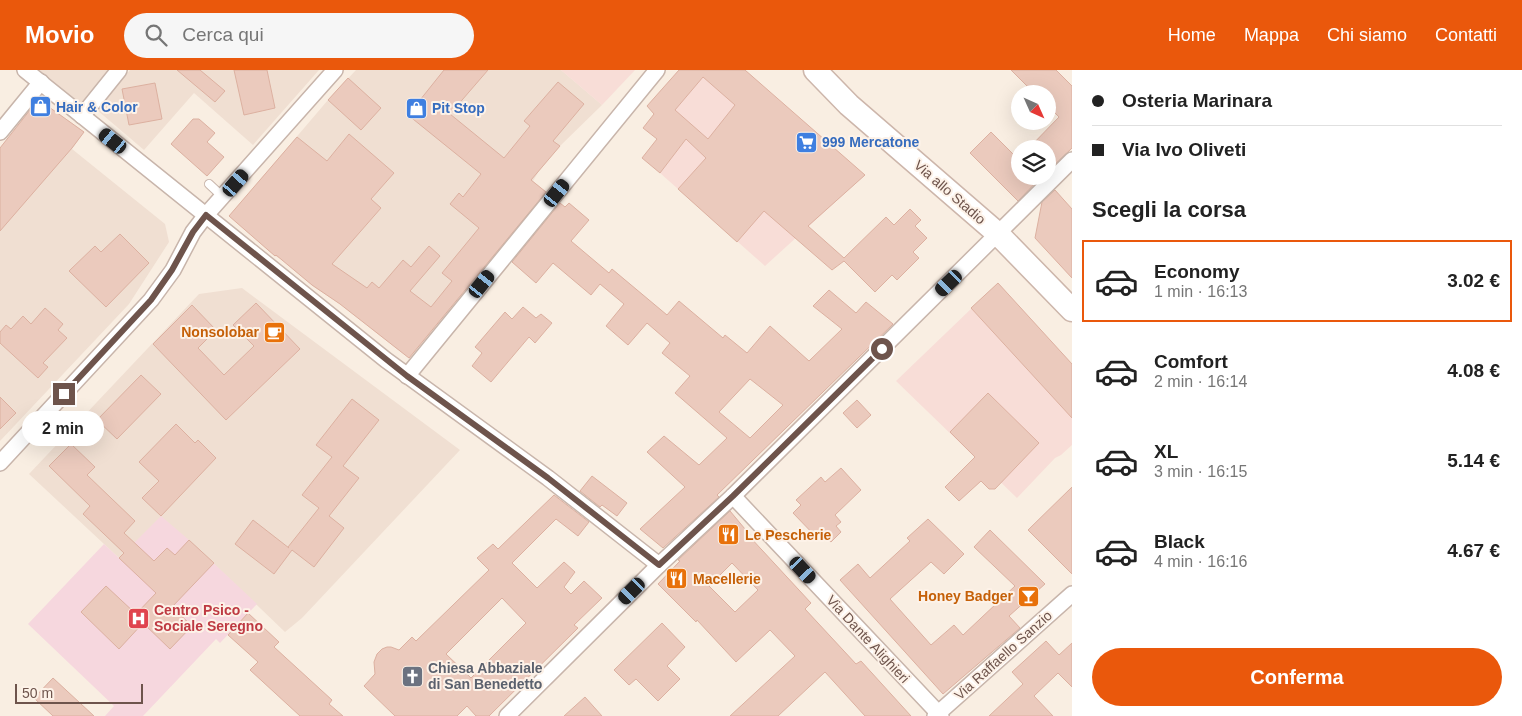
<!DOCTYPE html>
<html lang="it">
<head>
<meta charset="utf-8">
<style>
	:root { --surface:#fff; --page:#f6f6f6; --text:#222; --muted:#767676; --line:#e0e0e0; --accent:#ea580c }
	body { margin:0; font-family:Arial,sans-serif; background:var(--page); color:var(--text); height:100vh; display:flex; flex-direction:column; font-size:19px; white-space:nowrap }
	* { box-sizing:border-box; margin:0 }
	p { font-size:16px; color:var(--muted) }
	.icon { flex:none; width:28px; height:28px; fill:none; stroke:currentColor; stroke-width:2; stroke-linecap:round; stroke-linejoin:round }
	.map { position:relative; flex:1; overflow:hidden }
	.side { display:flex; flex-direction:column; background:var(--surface); width:450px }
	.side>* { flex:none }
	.hud { display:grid; align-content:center; height:110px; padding:0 20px; background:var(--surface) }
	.needle { width:32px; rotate:135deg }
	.tools { position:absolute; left:1011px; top:15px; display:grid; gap:10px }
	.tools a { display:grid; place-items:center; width:45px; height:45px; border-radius:50%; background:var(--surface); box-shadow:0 5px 20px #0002; font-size:25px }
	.scale { position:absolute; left:15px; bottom:12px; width:128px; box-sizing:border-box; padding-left:5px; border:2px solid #6e544c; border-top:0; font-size:14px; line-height:18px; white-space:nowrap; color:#6e544c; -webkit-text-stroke:4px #fdf2e8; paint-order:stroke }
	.end { position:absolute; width:22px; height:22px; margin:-11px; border:6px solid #6e544c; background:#fff; box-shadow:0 0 0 2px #fff }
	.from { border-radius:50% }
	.bubble { position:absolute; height:35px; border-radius:18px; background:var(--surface); box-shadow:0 5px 20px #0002; font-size:16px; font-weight:700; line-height:35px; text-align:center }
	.car { position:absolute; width:15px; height:30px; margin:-15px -8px; border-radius:6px; box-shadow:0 0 4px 1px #0007; background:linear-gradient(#222 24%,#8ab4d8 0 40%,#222 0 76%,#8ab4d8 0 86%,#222 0) }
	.hud b { display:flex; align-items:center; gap:18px; height:48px; font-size:19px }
	.hud b+b { border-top:1px solid var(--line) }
	.hud i { width:12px; height:12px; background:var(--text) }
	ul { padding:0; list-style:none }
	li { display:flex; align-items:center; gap:15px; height:82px; margin:0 10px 8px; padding:0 10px; border:2px solid transparent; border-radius:0px }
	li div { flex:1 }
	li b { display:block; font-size:19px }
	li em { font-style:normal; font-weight:700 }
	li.active { border-color:var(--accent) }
	li>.icon { width:45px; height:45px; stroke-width:1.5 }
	h2 { padding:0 20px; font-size:22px; line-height:60px }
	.action { display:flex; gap:10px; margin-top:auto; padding:10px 20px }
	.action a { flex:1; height:58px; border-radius:30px; background:var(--accent); color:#fff; font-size:20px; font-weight:700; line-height:58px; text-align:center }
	header { display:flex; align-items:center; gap:30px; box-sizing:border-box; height:70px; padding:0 25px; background:var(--accent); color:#fff }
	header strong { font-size:24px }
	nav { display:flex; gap:28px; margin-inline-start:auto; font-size:18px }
	.search { width:350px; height:45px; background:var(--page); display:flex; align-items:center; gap:12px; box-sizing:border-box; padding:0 18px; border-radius:28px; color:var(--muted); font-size:19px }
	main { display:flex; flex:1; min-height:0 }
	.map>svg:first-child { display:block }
	.residential { fill:#f0dfd2 }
	.commercial { fill:#f8ddd7 }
	.medical { fill:#f6d7de }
	.building { fill:#ebcabd; stroke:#dcb0a0; fill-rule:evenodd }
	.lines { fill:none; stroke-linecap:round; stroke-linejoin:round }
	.lane-casing { stroke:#c8b5ab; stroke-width:10 }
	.street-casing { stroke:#c8b5ab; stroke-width:18 }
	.secondary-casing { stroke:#cdb6ab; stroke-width:25 }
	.lane { stroke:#fff; stroke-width:8 }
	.street { stroke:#fff; stroke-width:15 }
	.secondary { stroke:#fff; stroke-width:22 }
	.route { stroke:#6e544c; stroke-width:6 }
	.labels { text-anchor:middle; stroke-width:4; stroke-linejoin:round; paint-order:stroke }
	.shop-label { font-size:14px; font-weight:bold; fill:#366cbe; stroke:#fdf2e8; text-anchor:start }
	.street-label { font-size:14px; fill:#6e544c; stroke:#fdf2e8 }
	.food-label { font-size:14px; font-weight:bold; fill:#c56008; stroke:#fdf2e8; text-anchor:end }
	.health-label { font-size:14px; font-weight:bold; fill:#be3a42; stroke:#fdf2e8; text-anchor:start }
	.worship-label { font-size:14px; font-weight:bold; fill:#5b616d; stroke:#fdf2e8; text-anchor:start }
</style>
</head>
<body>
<header>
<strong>Movio</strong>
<div class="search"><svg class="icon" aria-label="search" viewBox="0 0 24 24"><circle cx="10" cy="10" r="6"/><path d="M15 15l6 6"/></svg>Cerca qui</div>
<nav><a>Home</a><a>Mappa</a><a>Chi siamo</a><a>Contatti</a></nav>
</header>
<main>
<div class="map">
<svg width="1072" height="646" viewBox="0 0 1072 646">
	<rect width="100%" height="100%" fill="#f9eee2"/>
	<g class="residential">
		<polygon points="37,0 109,0 80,35"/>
		<polygon points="130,0 319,0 253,75 194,23 144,80 97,40"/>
		<polygon points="356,0 561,0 602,35 560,76 539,101 533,111 546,122 529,143 526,151 410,289 340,234 314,217 286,192 275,186 229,146 328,30"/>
		<polygon points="33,35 49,37 84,62 72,79 165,154 169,172 129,234 0,371 0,78"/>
		<polygon points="242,218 460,380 302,548 285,562 189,470 128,478 119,488 29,404 199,224"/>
	</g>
	<g class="commercial">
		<polygon points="561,0 635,0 602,35"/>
		<polygon points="679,0 745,0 865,105 765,196 660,103 686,69 647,36"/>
		<polygon points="998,213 1072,294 1072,375 1061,385 1055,388 1017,428 896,311"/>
	</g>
	<polygon class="medical" points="161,446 189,470 257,534 220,573 216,569 143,646 105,646 114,636 28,554 104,474 119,488"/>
	<g class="building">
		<polygon points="177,0 200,0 225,21 215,32"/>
		<polygon points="234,0 267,0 275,38 244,45"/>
		<polygon points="444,0 488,0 450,44 504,88 530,56 524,51 558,12 584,34 553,71 560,76 531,110 546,122 409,288 340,234 312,215 276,185 275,186 229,146 297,67 327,91 349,64 394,103 371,129 381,138 332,194 367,218 372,212 379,218 403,190 411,197 429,176 440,186 410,221 431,237 452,211 442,203 479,158 450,134 459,123 463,127 481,104 408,45"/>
		<path d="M679,0H745L865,105L808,156L844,188L886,147L894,155L910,139L921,150L915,156L927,168L913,182L919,188L897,210L892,205L875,222L844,191L832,200L764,141L737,172L678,119L706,88L686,69L660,103L642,88L657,69L643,58L654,44L647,36ZM703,7L735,35L708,69L675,40Z"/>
		<polygon points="1011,0 1056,0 1072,16 1072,78 1048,101 1048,79 1028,79 1059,47 1048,36 1048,24 1035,24"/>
		<polygon points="348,8 381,38 361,60 328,30"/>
		<polygon points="155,13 162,49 129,55 122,19"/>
		<polygon points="34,35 49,37 84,62 72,78 0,161 0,78"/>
		<polygon points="193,49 199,49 215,63 207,72 224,87 207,106 171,74"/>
		<polygon points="991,62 1020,91 1020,106 1042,106 1018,131 970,83"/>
		<polygon points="1055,120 1072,139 1072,208 1035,168 1042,132"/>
		<path d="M560,133L565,137L569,133L589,150L571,171L609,203L612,199L667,245L679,231L723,268L725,265L747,283L770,256L809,291L842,259L813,236L829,220L856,243L866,232L893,254L717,425L719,427L663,478L640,459L685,417L647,382L664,366L699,395L727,368L675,323L690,306L662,283L670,273L647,253L628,275L606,256L624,234L600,214L591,225L553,193L536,213L512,192ZM750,309L783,335L750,368L719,342Z"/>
		<polygon points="120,164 149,193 106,237 69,201 95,176 101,182"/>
		<polygon points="998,213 1072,294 1072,348 971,238"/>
		<polygon points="256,233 300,279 226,350 153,274 192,235 216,260 198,278 224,305 254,276 233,255"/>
		<polygon points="523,237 536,248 541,244 552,253 535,273 529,267 491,312 472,296 482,283 475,277 505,242 512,249"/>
		<polygon points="45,238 63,254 58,260 67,268 43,293 48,297 38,308 0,273 0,262 6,255 11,259 23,246 31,254"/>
		<polygon points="141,305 161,324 117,369 97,350"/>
		<polygon points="988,323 1039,373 995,419 989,419 981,411 959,431 945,417 975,387 950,362"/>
		<polygon points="0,327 16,343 0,359"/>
		<polygon points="352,329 379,350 343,396 359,408 329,446 344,458 314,497 292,480 274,504 235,474 253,450 289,478 288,477 319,438 302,425 332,387 316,375"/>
		<polygon points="857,330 871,345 857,358 843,343"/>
		<polygon points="176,354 195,373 198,370 216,388 161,446 142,428 159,411 139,392"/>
		<polygon points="71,374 95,397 87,405 135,451 124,463 154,491 167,478 175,485 189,470 214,493 172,537 192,556 170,579 143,553 119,579 81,542 106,516 136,544 156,523 119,488 124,483 83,444 90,436 49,396"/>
		<polygon points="841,398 861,420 835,445 841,452 836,456 841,462 831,472 825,467 820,471 793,443 801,435 796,430 821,407 825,412"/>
		<polygon points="592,406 627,433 617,446 602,435 600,437 580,421"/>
		<polygon points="1072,417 1072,504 1028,460"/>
		<path d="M554,425L589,452L578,466L556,449L512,493L537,518L564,492L575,502L564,517L571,524L584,511L602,528L574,555L578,558L489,646H476L467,636L457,646H395L364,616L375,604L374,592L377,584L382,579L387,577H391L399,580L412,567L416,571L489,500L477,488L493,474L498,479ZM502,528L526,553L471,608L446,584Z"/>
		<path d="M730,441L750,465L749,466L811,533L805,539L856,594L861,591L911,646H865L825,602L778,646H730L795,586L770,560L736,592L697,550L696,552L658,514L680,491L678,490ZM732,493L758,520L735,542L709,516Z"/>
		<polygon points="928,449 964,484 944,504 931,492 890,529 931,575 954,555 963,565 1015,516 974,477 990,460 1045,514 1009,546 1020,558 943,624 840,510 858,494 870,508 910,471 907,468"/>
		<polygon points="248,543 279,572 274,577 332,630 329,634 343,646 300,646 250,600 258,592 228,565"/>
		<polygon points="662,553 685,577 667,596 680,609 658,631 636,609 629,615 614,600"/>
		<polygon points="1046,571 1059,585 1072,573 1072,617 1058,603 1034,626 1053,646 989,646 1023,614 1012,602"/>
		<polygon points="53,608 94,646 53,646 34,628"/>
		<polygon points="585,627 602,646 564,646"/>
	</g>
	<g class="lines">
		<defs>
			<polyline id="lane" points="209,114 223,127"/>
			<g id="street">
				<polyline points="25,0 386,290 548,408 659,495"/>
				<polyline points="82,46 119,0"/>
				<polyline points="0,62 41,12"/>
				<polyline points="407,306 657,0"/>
				<polyline points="0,393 151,230 173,200 193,162 206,145 335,0"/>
				<polyline points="733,426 941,646"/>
				<polyline points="507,646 659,495 733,426 1072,90"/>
				<polyline points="935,646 1072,524"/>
			</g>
			<polyline id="secondary" points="815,0 849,35 997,163 1072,240"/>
		</defs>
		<use href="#lane" class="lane-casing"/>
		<use href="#street" class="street-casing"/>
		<use href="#secondary" class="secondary-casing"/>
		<use href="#lane" class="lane"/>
		<use href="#street" class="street"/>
		<use href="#secondary" class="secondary"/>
	</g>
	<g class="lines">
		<polyline class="route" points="64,324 151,230 172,200 193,162 206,145 407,306 548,408 659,495 733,426 882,279"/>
	</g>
	<defs>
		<symbol id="shop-square" viewBox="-11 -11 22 22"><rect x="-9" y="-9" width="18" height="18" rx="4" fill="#3f7fe0" stroke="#fdf2e8"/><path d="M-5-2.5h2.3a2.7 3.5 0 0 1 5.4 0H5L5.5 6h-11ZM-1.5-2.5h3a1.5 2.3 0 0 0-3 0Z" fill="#fff"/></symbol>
		<symbol id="supermarket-square" viewBox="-11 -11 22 22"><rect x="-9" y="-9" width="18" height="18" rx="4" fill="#3f7fe0" stroke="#fdf2e8"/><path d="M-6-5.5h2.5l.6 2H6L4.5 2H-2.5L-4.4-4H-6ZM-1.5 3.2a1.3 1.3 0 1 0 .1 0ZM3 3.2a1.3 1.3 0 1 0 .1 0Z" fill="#fff"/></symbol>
		<symbol id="cafe-square" viewBox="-11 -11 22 22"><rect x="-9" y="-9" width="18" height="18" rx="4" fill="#e8710a" stroke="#fdf2e8"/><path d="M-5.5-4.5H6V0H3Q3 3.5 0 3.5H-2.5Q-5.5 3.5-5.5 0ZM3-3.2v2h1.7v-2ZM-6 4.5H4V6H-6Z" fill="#fff"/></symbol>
		<symbol id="restaurant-square" viewBox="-11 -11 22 22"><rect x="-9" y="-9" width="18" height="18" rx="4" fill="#e8710a" stroke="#fdf2e8"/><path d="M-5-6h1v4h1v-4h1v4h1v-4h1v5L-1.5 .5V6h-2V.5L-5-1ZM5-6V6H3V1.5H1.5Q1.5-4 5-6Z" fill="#fff"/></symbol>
		<symbol id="bar-square" viewBox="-11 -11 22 22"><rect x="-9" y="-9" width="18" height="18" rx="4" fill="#e8710a" stroke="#fdf2e8"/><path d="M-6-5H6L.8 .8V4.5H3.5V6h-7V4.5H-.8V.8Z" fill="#fff"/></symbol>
		<symbol id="hospital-square" viewBox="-11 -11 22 22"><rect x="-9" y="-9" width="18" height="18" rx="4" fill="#e0444e" stroke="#fdf2e8"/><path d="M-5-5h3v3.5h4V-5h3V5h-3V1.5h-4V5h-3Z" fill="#fff"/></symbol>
		<symbol id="church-square" viewBox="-11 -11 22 22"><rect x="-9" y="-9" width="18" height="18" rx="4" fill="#6b7280" stroke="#fdf2e8"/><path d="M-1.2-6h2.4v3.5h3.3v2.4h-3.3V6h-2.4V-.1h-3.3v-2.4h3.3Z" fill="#fff"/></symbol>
	</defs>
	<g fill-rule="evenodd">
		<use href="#shop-square" x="28" y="24" width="25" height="25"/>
		<use href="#shop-square" x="404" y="26" width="25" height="25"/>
		<use href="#supermarket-square" x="794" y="60" width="25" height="25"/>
		<use href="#cafe-square" x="262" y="250" width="25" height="25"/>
		<use href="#restaurant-square" x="716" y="452" width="25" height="25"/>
		<use href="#restaurant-square" x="664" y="496" width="25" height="25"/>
		<use href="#bar-square" x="1016" y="514" width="25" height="25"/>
		<use href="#hospital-square" x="126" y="536" width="25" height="25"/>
		<use href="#church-square" x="400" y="594" width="25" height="25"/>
	</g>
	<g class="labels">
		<g class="shop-label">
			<text x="56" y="42">Hair &amp; Color</text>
			<text x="432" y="43">Pit Stop</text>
			<text x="822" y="77">999 Mercatone</text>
		</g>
		<g class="street-label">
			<text transform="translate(950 122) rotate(41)" y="5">Via allo Stadio</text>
			<text transform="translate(868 569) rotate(47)" y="5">Via Dante Alighieri</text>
			<text transform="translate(1003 585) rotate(-42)" y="5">Via Raffaello Sanzio</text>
		</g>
		<g class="food-label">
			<text x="259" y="267">Nonsolobar</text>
			<text x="745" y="470" text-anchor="start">Le Pescherie</text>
			<text x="693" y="514" text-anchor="start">Macellerie</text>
			<text x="1013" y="531">Honey Badger</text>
		</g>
		<g class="health-label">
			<text x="154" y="545">Centro Psico -<tspan x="154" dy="16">Sociale Seregno</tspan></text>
		</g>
		<g class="worship-label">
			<text x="428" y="603">Chiesa Abbaziale<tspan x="428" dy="16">di San Benedetto</tspan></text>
		</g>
	</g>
</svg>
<div class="tools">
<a><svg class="needle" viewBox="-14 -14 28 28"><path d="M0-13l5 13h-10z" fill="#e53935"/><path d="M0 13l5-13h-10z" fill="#767676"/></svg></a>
<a><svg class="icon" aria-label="layers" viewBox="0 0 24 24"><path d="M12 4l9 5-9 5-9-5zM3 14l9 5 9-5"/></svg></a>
</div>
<div class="scale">50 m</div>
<i class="end from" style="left:882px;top:279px"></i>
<i class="end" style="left:64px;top:324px"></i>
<div class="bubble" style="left:22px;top:341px;width:82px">2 min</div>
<i class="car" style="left:113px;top:71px;rotate:309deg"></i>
<i class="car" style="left:236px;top:113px;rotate:41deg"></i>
<i class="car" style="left:557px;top:123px;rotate:39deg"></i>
<i class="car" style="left:949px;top:213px;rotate:226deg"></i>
<i class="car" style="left:482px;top:214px;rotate:39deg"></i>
<i class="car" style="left:803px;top:500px;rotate:137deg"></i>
<i class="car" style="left:632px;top:521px;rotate:225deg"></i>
</div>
<section class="side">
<div class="hud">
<b><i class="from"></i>Osteria Marinara</b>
<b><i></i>Via Ivo Oliveti</b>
</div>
<h2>Scegli la corsa</h2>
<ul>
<li class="active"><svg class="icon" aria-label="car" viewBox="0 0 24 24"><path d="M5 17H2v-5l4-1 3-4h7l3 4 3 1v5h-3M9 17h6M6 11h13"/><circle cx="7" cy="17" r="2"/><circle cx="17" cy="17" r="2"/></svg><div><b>Economy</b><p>1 min · 16:13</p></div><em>3.02 €</em></li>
<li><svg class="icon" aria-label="car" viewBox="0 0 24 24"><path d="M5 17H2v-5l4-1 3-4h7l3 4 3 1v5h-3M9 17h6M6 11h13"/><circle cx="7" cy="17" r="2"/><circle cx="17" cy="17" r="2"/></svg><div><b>Comfort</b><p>2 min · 16:14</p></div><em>4.08 €</em></li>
<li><svg class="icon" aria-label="car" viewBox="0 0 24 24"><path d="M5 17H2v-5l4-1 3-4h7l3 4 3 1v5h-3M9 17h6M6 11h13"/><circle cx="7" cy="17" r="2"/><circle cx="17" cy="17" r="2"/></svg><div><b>XL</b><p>3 min · 16:15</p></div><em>5.14 €</em></li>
<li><svg class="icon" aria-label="car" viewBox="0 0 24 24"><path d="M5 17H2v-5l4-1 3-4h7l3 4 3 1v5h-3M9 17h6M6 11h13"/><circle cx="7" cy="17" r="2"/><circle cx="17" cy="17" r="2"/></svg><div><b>Black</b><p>4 min · 16:16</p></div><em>4.67 €</em></li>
</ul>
<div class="action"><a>Conferma</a></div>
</section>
</main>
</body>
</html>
